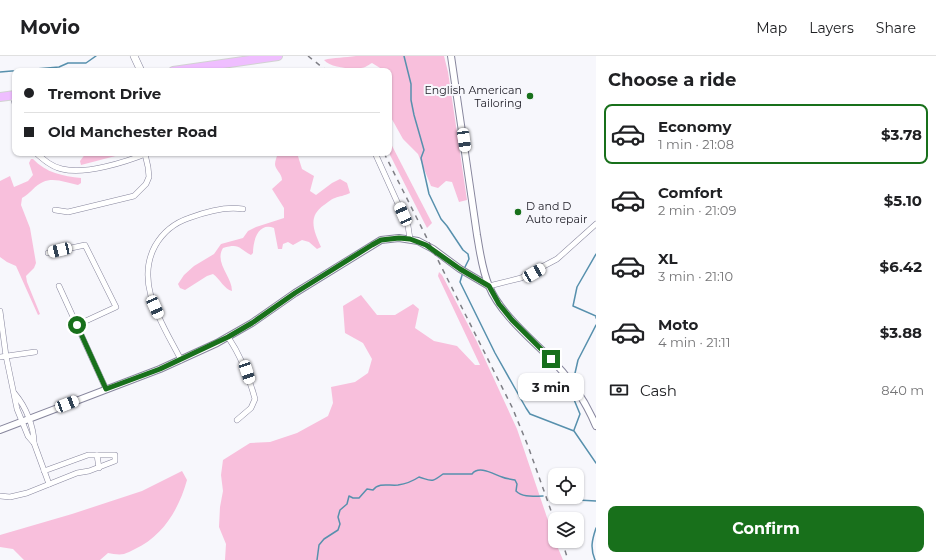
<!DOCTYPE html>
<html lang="en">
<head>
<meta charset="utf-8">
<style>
	:root { --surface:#fff; --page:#f6f6f6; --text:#202124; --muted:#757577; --line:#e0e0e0; --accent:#18701b }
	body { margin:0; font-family:Montserrat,sans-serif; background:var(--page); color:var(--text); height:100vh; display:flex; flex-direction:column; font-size:15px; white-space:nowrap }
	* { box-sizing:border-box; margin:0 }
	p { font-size:13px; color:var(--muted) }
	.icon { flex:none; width:22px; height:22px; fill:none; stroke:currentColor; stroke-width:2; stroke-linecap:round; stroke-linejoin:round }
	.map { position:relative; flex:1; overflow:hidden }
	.details { display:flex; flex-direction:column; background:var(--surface); width:340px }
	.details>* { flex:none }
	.banner { position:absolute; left:12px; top:12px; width:380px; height:88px; border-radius:8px; box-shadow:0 1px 3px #0004; display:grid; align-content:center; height:88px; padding:0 12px; background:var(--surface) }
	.fabs { position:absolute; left:548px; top:412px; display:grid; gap:8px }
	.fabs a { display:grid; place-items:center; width:36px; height:36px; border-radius:8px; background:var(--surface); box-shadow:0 1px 3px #0004; font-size:20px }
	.end { position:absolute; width:18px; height:18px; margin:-9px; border:5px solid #18701b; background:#fff; box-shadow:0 0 0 2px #fff }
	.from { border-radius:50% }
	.bubble { position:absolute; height:28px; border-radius:8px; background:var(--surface); box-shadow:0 1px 3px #0004; font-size:13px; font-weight:700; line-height:28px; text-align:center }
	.car { position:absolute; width:12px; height:24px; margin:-12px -6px; border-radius:5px; box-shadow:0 0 3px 1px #0007; background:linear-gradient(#fff 24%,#345 0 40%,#fff 0 76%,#345 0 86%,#fff 0) }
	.banner b { display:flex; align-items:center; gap:14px; height:38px; font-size:15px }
	.banner b+b { border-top:1px solid var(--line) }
	.banner i { width:10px; height:10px; background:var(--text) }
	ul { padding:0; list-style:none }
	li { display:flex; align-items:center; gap:12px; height:60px; margin:0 8px 6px; padding:0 4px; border:2px solid transparent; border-radius:8px }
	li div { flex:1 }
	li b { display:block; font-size:15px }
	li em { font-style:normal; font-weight:700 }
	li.active { border-color:var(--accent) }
	li>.icon { width:36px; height:36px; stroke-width:1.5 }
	h2 { padding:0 12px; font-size:18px; line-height:48px }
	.pay { display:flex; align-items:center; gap:10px; height:44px; padding:0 12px; font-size:15px }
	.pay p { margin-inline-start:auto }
	.button { display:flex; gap:8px; margin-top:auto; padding:8px 12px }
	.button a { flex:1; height:46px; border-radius:8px; background:var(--accent); color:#fff; font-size:16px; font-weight:700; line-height:46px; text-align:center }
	header { display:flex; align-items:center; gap:24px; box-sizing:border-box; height:56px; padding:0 20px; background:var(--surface); border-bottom:1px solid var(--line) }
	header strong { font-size:19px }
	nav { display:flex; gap:22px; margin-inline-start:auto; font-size:14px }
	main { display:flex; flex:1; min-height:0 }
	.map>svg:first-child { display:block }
	.green { fill:#f8bfdc }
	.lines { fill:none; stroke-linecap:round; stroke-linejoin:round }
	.stream { stroke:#5790ad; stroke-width:1.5 }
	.minor-casing { stroke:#87869d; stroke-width:6 }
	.tertiary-casing { stroke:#87869d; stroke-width:8 }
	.secondary-casing { stroke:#87869d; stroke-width:8 }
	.primary-casing { stroke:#d2d2d3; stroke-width:10 }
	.minor { stroke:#fff; stroke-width:5 }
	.tertiary { stroke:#fff; stroke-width:6 }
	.secondary { stroke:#fff; stroke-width:7 }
	.primary { stroke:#efbeff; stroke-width:8 }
	.rail { stroke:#7f7f86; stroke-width:1.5; stroke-dasharray:5 5; stroke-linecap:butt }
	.route { stroke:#18701b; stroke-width:5 }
	.poi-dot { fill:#18701b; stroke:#f7f7fc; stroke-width:1.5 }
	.labels { text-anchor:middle; stroke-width:4; stroke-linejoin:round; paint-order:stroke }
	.poi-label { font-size:11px; fill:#1d1c25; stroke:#f7f7fc; text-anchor:end }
</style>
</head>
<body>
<header>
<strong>Movio</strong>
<nav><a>Map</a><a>Layers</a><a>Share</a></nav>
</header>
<main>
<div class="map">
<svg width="596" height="504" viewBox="0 0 596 504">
	<rect width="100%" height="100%" fill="#f7f7fc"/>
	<g class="green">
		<path d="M356,0H444L448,16L467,144L459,146L452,126L446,125L438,132L431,130L418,98L403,83L389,58V15H385L372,7C368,9 365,12 361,12C350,13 331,12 324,4C334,1 345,2 356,0Z"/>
		<polygon points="389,84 432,167 427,172 389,97"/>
		<polygon points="86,97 127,97 81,109 80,105"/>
		<path d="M278,97H297L302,113L314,120L310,135L316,139L332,127L340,123L347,127L350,137C344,140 340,140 335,142C331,143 327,147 324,149C307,161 314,175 321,191L317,193L309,186L302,184L293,189L288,186L283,188L282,193H278L274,172C258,166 253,185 253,197L251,199C238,192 240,187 223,192C214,207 232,220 232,235C224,233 220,223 213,218L207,220L185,234L180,232L178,228L184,219L194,210L214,198L221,188L243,182L248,175L256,171L284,162V152L272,133L282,124C282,117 275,114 275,108C275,105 277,100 278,97Z"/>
		<path d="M31,103H33C46,117 63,120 81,122V127L78,129C67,127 54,121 43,126C35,129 30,138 22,142L21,149L30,172L36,207L34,212L26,220L27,226L40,258L38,259L16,210L7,206L0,201V125L10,120L14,131L28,125L33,119L29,107Z"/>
		<polygon points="439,216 442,219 477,286 517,373 555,485 563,504 225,504 226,488 219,471 220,451 223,435 221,419 223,404 250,387 270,386 297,377 328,360 333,347 331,331 355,326 368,317 372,303 363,287 345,277 343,250 361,239 377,259 395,259 413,248 419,253 415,272 434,285 457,290 475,309 480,309 438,220"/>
		<path d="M182,415L187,424C179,453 163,480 135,493C131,495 127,497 124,498C119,499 113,498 108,497L100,504H24L13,493L0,491V479L72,458L142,435Z"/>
	</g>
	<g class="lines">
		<g class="stream">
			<polyline points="404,0 411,28 411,44 414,59 424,94 421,102 429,138 441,163 447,170 463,194 468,198 469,203 464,213"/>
			<polyline points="0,16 59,11 68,7 86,7 96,0"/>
			<polyline points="596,198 577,231 573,250 596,260 596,262"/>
			<polyline points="463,216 460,226 495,297 526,352 530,358 574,375 596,407"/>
			<polyline points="573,326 578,304 596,269"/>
			<polyline points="572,329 570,334 580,358 574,374"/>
			<polyline points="550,440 555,440"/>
			<polyline points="568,441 578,444 596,445"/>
			<path d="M317,504L319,489L324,483L338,474L340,468L338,461L340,454L347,448L349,440L353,442H359L367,433L373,434C379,426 389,430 398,429C405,428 413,425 419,421C432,425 431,427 443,418H472C479,409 493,418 502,421C506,423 511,423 515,424L517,428L516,435C523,442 534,440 543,440"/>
			<path d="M595,504C590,492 592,484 596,472"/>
		</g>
		<defs>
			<g id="minor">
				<polyline points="13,39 15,48"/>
				<path d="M36,97C44,104 52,111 62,113C85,119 126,106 148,97"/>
				<polyline points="375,97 408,170 410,183"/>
				<polyline points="55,154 68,156 134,140 146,128 149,121 148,111 145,98"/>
				<polyline points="48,197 85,189 116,251 77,269"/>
				<polyline points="59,230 106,333"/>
				<polyline points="489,230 521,222 557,203 596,168"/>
				<polyline points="0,255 6,300 17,353 28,380 34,387"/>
				<path d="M228,281C241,300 249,321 255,343L251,352L237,364"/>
				<polyline points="0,301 35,296"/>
				<path d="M181,304C164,270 134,229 155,190C163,176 174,167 189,162C205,156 226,150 243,153"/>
				<path d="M15,338C26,351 34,371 34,387L49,428"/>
				<polyline points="97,399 99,412"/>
				<polyline points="0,440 10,441 27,437 77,417 89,415 115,405 115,399 88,399 44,415"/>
			</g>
			<g id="tertiary">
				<path d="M451,0L477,179C480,196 482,214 489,230C499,256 530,282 550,302C570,322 585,344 596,370"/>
				<polyline points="0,374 160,313 217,287 252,267 295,237 381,184 399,182 418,185 433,193 460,213 489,230"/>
			</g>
			<polyline id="secondary" points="134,0 141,15"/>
			<g id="primary">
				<polyline points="173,15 278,0"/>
				<polyline points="0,41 15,39"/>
			</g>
		</defs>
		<use href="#minor" class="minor-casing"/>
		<use href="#tertiary" class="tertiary-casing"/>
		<use href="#secondary" class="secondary-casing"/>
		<use href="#primary" class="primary-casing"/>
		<use href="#minor" class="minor"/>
		<use href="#tertiary" class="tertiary"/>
		<use href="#secondary" class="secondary"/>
		<use href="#primary" class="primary"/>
		<g class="rail">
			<polyline points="308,0 327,15"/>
			<polyline points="384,97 512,351 528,390 555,466"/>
			<polyline points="562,485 568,504"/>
		</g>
	</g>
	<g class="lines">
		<polyline class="route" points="77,269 106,333 160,313 228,281 252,267 295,237 372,189 381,184 399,182 410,183 426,189 460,213 489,230 499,248 512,264 551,303"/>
	</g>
	<g class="poi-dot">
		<circle cx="530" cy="40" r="4"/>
		<circle cx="518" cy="156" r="4"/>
	</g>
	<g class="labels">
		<g class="poi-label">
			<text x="522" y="38">English American<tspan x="522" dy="13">Tailoring</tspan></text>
			<text x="526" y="154" text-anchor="start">D and D<tspan x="526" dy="13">Auto repair</tspan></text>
		</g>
	</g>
</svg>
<div class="fabs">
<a><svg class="icon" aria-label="locate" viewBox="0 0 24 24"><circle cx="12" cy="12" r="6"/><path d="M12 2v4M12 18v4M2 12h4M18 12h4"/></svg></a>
<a><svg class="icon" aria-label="layers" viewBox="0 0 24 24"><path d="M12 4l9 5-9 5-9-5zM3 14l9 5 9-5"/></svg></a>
</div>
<i class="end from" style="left:77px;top:269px"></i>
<i class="end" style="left:551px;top:303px"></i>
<div class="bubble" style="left:518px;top:317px;width:66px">3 min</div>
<i class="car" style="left:464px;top:84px;rotate:172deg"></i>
<i class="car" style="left:403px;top:158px;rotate:336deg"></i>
<i class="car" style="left:60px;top:194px;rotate:257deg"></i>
<i class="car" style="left:534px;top:217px;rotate:60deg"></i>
<i class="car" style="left:155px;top:251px;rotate:156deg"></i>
<i class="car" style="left:247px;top:316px;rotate:162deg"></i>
<i class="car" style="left:67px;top:348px;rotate:69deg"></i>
<div class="banner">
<b><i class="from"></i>Tremont Drive</b>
<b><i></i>Old Manchester Road</b>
</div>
</div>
<section class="details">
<h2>Choose a ride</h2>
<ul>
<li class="active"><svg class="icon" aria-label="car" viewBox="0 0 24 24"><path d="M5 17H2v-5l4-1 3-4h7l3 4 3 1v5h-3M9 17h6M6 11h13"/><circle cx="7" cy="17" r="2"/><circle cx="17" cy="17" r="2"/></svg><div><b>Economy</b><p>1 min · 21:08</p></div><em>$3.78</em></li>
<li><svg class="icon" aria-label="car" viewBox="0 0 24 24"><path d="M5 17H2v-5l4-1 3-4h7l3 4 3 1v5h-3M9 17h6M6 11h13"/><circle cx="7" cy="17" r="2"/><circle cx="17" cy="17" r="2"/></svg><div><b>Comfort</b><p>2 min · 21:09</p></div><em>$5.10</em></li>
<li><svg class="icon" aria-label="car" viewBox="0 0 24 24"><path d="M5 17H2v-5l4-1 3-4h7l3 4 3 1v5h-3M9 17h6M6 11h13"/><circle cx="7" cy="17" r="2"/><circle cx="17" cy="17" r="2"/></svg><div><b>XL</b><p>3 min · 21:10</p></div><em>$6.42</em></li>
<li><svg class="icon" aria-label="car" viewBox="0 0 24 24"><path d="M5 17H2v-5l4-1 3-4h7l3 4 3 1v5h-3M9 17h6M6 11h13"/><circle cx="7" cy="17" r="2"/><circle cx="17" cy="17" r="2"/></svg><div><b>Moto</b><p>4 min · 21:11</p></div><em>$3.88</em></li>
</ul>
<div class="pay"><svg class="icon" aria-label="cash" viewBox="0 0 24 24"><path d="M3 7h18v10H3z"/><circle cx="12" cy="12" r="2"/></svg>Cash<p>840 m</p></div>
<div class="button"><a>Confirm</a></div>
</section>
</main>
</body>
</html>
